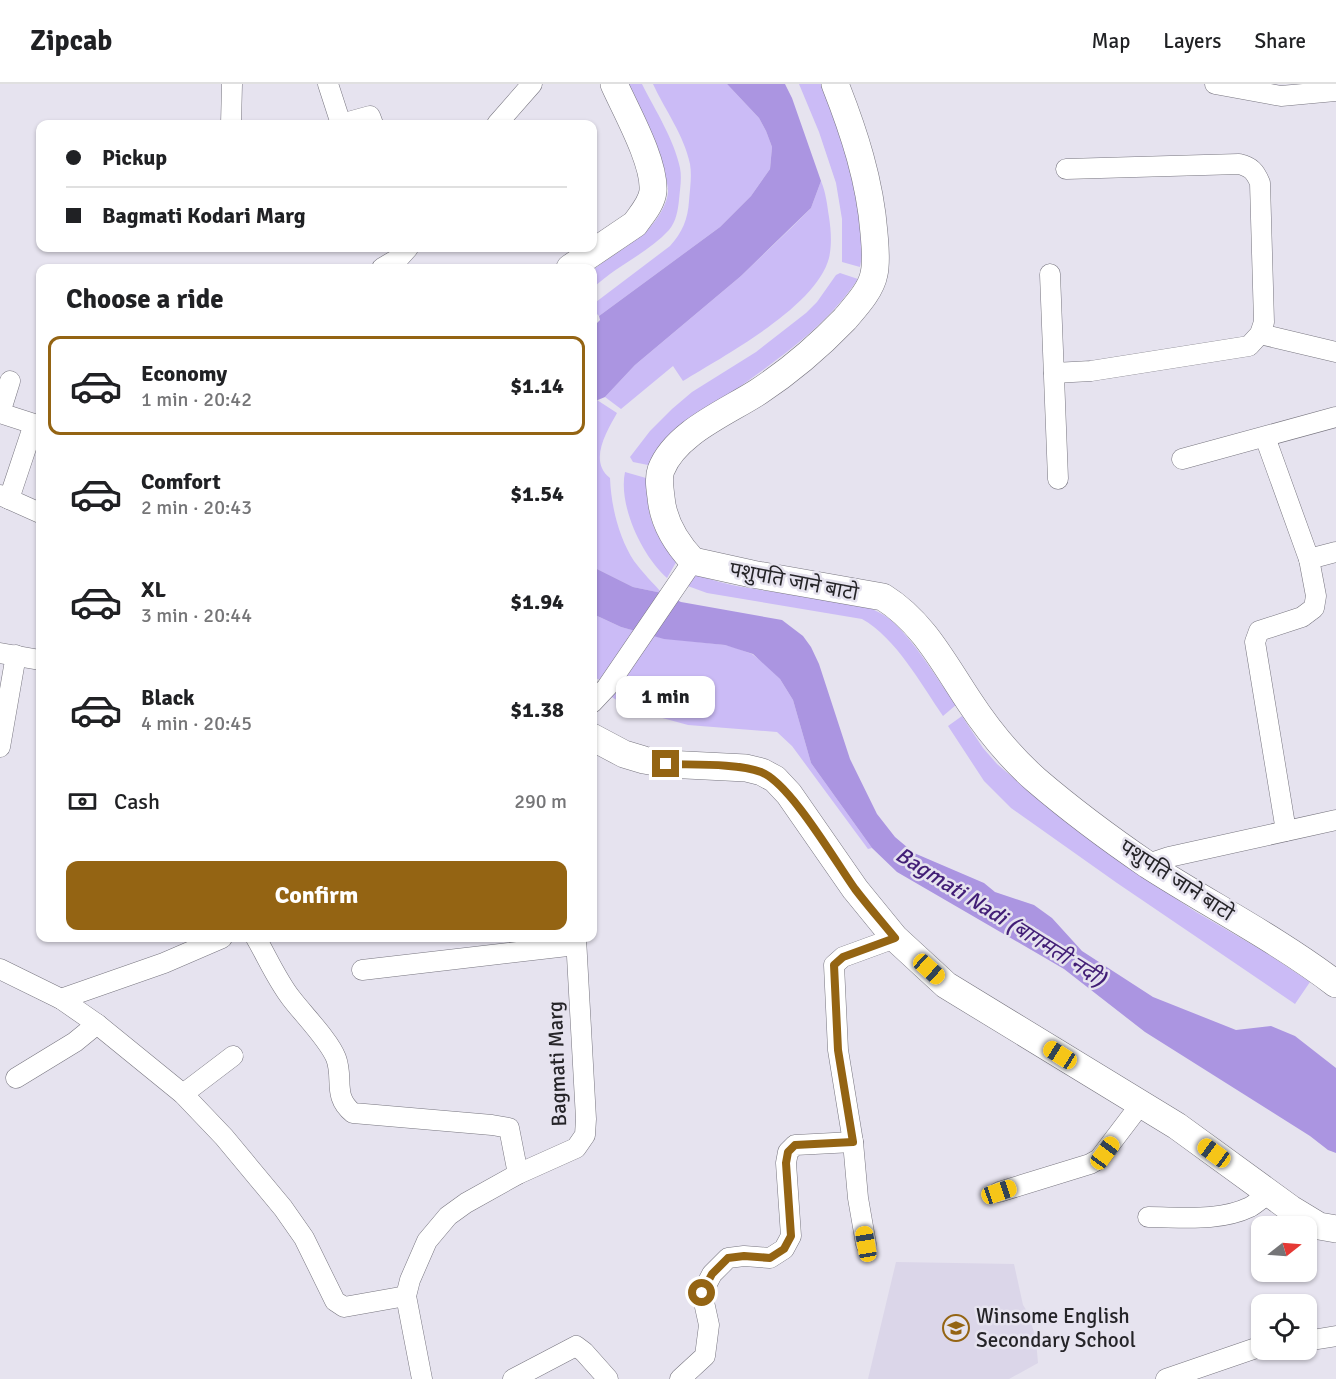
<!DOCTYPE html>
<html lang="en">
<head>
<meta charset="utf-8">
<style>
	:root { --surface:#fff; --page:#f2f2f2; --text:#202124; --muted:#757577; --line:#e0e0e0; --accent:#946413 }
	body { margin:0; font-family:Signika,"Noto Sans Devanagari",sans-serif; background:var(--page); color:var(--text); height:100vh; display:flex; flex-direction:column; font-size:22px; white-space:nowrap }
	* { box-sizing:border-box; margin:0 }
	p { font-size:20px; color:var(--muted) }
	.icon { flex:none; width:33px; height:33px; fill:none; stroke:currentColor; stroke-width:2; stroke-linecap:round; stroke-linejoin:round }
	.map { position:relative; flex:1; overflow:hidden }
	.sheet { position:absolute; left:36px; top:180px; width:561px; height:678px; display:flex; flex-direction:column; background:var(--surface); border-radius:12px; box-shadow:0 2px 4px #0004 }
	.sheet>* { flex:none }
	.top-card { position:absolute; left:36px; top:36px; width:561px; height:132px; border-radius:12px; box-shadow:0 2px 4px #0004; display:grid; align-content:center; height:132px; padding:0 30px; background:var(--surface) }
	.needle { width:39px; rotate:73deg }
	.controls { position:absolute; left:1251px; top:1132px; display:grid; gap:12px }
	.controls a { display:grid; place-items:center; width:66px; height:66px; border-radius:12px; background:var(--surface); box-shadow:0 2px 4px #0004; font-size:30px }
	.end { position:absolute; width:27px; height:27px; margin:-14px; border:8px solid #946413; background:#fff; box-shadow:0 0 0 3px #fff }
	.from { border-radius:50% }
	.bubble { position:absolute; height:42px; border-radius:12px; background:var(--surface); box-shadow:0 2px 4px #0004; font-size:20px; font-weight:800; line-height:42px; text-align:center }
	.car { position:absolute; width:18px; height:36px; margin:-18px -9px; border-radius:8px; box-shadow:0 0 4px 2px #0007; background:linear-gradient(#f5c518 24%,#345 0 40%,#f5c518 0 76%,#345 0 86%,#f5c518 0) }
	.top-card b { display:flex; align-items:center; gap:21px; height:57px; font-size:22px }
	.top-card b+b { border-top:2px solid var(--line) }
	.top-card i { width:15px; height:15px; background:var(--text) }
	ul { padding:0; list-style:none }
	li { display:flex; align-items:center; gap:18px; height:99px; margin:0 12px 9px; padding:0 18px; border:3px solid transparent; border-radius:12px }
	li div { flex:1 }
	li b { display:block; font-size:22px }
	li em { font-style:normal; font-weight:800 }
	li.current { border-color:var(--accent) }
	li>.icon { width:54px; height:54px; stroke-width:1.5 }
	h2 { padding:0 30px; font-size:27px; line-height:72px }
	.pay { display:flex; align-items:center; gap:15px; height:66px; padding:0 30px; font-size:22px }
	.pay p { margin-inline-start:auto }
	.primary-button { display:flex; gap:12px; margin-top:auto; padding:12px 30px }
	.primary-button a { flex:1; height:69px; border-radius:12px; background:var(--accent); color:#fff; font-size:24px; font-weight:800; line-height:69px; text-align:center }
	header { display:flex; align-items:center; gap:36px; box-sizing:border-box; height:84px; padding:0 30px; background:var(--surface); border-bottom:2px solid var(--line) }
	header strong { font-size:28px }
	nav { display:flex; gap:33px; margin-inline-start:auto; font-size:21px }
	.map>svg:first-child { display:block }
	.built { fill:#dbd6e9 }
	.green { fill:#cbbbf6 }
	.water { fill:#ab95e1 }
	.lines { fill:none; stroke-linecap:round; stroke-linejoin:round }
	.minor-casing { stroke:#77757f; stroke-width:21 }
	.secondary-casing { stroke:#77757f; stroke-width:28 }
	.minor { stroke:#fff; stroke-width:20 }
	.secondary { stroke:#fff; stroke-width:27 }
	.route { stroke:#946413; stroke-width:8 }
	.labels { text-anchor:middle; stroke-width:5; stroke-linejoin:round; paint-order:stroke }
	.street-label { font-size:21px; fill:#252428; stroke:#e6e3ef }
	.poi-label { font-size:21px; fill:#252428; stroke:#e6e3ef; text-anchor:start }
	.water-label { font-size:22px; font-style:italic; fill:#421e76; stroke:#e6e3ef }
</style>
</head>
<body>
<header>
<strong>Zipcab</strong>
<nav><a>Map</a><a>Layers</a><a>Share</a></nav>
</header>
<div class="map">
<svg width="1336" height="1295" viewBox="0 0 1336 1295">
	<rect width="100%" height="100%" fill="#e6e3ef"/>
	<polygon class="built" points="896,1178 1014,1180 1023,1221 1029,1230 1036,1256 1038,1279 1009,1295 868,1295"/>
	<g class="green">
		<path d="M627,0H642C655,26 674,55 680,84C682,94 680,105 679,116C678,126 676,138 669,146C648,169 616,182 593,204V186C608,174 626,164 642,151C653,142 667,123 668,108C669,86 637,24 627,0Z"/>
		<path d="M653,0H727L759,34L766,47L772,63L770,85L751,112L720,143L599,232L593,226L592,221L670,162C682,149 688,135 689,117C690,104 692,92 690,80C684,51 665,26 653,0Z"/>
		<path d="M799,0H821C840,50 872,129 860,183L842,178V135L836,99L819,48Z"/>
		<path d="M821,97C826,109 827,120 829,133C831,146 832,161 829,174C816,223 725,271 683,297L673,282L621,325L605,313L635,281L741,192L791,144L811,124Z"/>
		<path d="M840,189L858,195C817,256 754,289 698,334C680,349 662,361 648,381L633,378L630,373L650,347L672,325L692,308L756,268L806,229L817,218L836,191Z"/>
		<path d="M597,316L617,329C607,347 588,377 610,394C611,422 619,454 634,477C642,488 653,499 662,509L633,503L593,483L592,318Z"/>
		<path d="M625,388L646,394C648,430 650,449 678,475L667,494C642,472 618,421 625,388Z"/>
		<path d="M693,489C731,505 774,507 814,513C841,517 871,519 892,537C917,560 936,594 956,621L943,632C921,600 896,554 862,535L707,509L685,501Z"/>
		<polygon points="593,530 621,543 662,554 725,561 736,564 752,570 765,580 780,595 793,616 811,679 872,764 868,765 792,662 777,648 688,641 633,626 610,612 614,602 593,593"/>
		<polygon points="962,632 983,664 997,680 1049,724 1125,781 1196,828 1265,868 1310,898 1295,920 1117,799 1011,724 984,697 948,642"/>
	</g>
	<g class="water">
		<polygon points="727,0 785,0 792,14 821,97 811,124 741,192 635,281 605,313 593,318 593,239 596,240 600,236 599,232 720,143 751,112 770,85 772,63 766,47 759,34"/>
		<polygon points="593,483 633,503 662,509 681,518 782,536 803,552 811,563 819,580 850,675 877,730 895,753 914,769 984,799 995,808 1034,821 1052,834 1082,867 1153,913 1236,946 1271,942 1295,952 1336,984 1336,1069 1328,1066 1310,1052 1145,948 1064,885 897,788 872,764 811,679 793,616 780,595 753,570 725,561 664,555 621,543 593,530"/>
	</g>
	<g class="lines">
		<defs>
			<g id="minor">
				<polyline points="328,0 341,40 370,32 373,40"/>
				<polyline points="1215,0 1281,12 1336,7"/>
				<polyline points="231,40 232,0"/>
				<polyline points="497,40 532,0"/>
				<polyline points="382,184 399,174 408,164"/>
				<polyline points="1050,190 1058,395"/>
				<polyline points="1260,250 1336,268"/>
				<path d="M1054,289L1091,287L1249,262L1260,250L1264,238L1260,99C1255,87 1251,83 1239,80L1066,85"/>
				<polyline points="1265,353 1309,475"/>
				<polyline points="1182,375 1336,333"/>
				<polyline points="0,411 40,429"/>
				<polyline points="9,415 34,340 0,329 10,297"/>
				<polyline points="0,569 40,576"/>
				<polyline points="592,619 607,603 693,477"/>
				<polyline points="0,663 16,571"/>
				<polyline points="1286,747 1255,558 1259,547 1302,533 1314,524 1316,512 1309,475 1336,468"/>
				<polyline points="1148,780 1169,773 1336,736"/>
				<path d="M256,854C267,873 277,896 291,914C303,930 329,956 336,974C344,995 332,1012 353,1029L492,1041L509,1044L518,1090"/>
				<polyline points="0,885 61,915 97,940 183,1010 224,1053 283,1124 304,1154 335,1217 344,1223 406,1212"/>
				<polyline points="362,886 576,861"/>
				<polyline points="61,915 164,879 222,854"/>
				<polyline points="16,994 75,958 97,940"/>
				<polyline points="183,1010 233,972"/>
				<polyline points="999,1108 1090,1080 1099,1075 1140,1021"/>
				<path d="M1148,1133C1181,1133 1219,1138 1250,1123C1257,1119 1263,1113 1269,1109"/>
				<polyline points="866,1160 858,1114 853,1058 838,966 834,881 843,873 895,854"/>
				<polyline points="1306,1257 1336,1252"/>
				<polyline points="422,1295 406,1212 410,1196 427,1157 448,1132 466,1119 518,1090 576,1064 585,1051 586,1035 576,854"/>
				<polyline points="513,1295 576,1262 584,1268 608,1295"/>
				<polyline points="680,1295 705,1272 709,1241 702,1209 712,1190 728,1174 744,1172 770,1174 784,1165 791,1152 786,1079 788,1068 795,1061 853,1058"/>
				<polyline points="1166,1295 1262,1262"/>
			</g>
			<g id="secondary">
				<path d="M835,0C854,48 870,97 874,149C875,162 877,177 874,190C871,206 856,222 845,235C819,262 790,287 758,308C727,328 675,349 661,386C658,394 660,405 661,413C663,438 676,459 693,477L752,490L883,513C923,538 943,578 969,617C988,646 1010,673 1036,696C1071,726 1110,755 1148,781C1210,821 1277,855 1336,900"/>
				<path d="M570,184L635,140C642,130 652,119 653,107C655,78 626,27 614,0"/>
				<polyline points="592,653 624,670 644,676 666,680 746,684 762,688 775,695 789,710 855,805 895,854 946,901 1177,1042 1291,1125 1319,1142 1336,1145"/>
			</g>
		</defs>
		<use href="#minor" class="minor-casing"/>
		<use href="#secondary" class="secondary-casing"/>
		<use href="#minor" class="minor"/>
		<use href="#secondary" class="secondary"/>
	</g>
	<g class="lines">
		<path class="route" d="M666,680C693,681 737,679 761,688C790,699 835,777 855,805C868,822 882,838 895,854L843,873L834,881L838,966L853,1058L795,1061L788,1068L786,1079L791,1152L784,1165L770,1174L744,1172L728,1174L712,1190L702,1209"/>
	</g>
	<defs>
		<symbol id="school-ring" viewBox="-11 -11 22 22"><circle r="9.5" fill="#e6e3ef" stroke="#946413" stroke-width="1.5"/><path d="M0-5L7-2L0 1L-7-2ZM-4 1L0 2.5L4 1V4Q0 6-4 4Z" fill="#946413"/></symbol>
	</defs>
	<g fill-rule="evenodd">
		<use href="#school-ring" x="941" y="1229" width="30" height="30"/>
	</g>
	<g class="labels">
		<g class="street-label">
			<text transform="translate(794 497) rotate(11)" y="7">पशुपति जाने बाटो</text>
			<text transform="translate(1177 796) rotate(33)" y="7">पशुपति जाने बाटो</text>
			<text transform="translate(557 980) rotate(-92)" y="7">Bagmati Marg</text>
		</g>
		<g class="poi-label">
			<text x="976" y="1239">Winsome English<tspan x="976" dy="24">Secondary School</tspan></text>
		</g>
		<g class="water-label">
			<text transform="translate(1001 832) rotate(32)" y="8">Bagmati Nadi (बागमती नदी)</text>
		</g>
	</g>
</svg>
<div class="controls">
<a><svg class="needle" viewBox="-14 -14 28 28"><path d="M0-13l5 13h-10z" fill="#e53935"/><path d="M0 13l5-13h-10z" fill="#757577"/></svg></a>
<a><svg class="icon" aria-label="locate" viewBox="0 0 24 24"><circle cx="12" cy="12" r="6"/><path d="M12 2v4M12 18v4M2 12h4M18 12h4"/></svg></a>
</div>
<i class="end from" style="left:702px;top:1209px"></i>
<i class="end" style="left:666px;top:680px"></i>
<div class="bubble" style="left:616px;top:592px;width:99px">1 min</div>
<i class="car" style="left:929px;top:885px;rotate:132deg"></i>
<i class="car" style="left:1060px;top:971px;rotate:302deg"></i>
<i class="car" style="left:1105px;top:1069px;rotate:36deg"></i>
<i class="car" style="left:1214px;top:1069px;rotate:306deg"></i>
<i class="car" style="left:999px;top:1108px;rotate:71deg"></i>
<i class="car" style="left:866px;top:1160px;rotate:350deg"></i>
<div class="top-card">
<b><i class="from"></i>Pickup</b>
<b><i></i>Bagmati Kodari Marg</b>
</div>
<section class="sheet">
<h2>Choose a ride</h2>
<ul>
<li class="current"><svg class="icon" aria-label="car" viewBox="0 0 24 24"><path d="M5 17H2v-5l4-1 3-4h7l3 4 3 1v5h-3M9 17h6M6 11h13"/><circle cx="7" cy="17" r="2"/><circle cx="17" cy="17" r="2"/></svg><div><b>Economy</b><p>1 min · 20:42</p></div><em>$1.14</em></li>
<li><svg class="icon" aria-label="car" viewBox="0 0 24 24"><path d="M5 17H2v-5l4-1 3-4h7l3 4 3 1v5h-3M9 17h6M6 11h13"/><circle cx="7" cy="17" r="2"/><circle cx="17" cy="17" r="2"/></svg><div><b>Comfort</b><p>2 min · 20:43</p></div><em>$1.54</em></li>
<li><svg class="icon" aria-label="car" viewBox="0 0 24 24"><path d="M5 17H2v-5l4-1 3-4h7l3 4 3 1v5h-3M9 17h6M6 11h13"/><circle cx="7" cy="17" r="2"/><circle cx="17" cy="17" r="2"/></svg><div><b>XL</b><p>3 min · 20:44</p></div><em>$1.94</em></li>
<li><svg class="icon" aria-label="car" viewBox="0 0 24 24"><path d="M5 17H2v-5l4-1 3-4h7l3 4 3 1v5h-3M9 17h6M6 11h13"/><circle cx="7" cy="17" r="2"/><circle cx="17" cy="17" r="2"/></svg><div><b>Black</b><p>4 min · 20:45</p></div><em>$1.38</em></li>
</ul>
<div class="pay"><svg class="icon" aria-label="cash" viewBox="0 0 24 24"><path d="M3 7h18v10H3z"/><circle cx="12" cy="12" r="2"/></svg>Cash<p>290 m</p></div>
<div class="primary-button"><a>Confirm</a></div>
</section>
</div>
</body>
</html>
